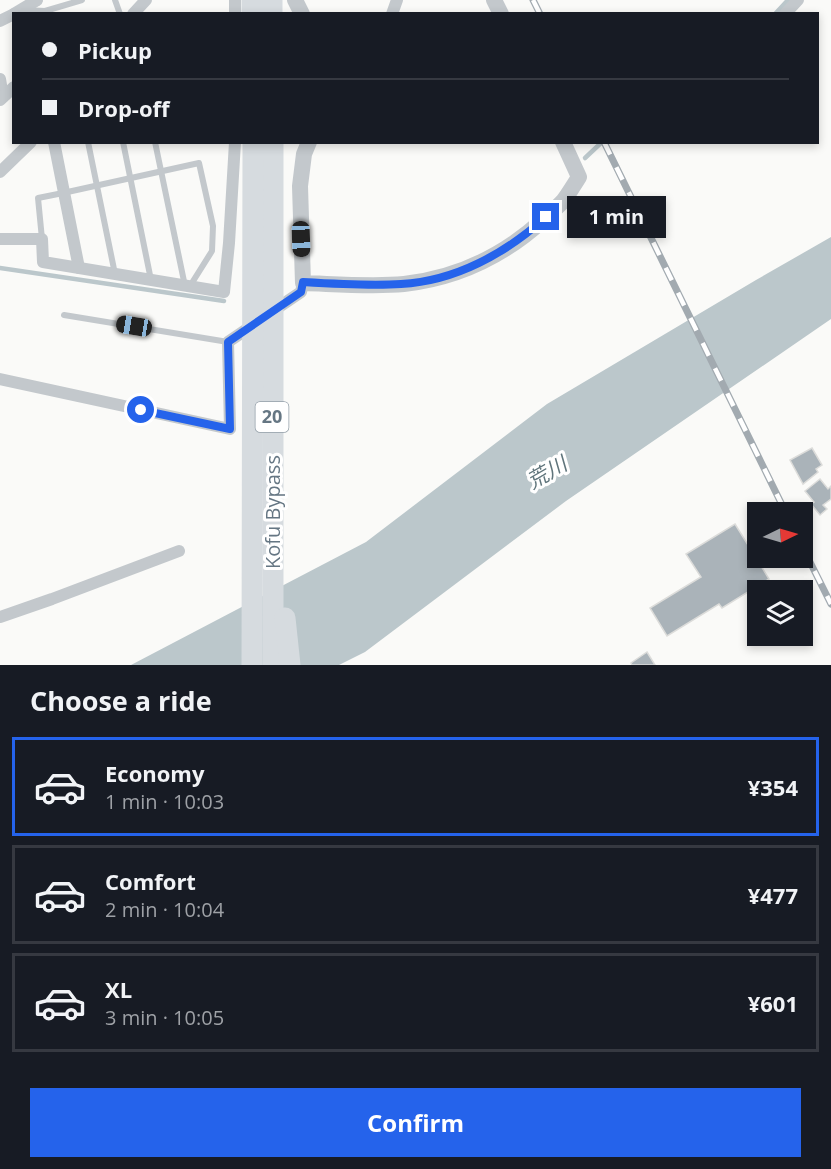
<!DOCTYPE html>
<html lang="en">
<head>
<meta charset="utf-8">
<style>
	:root { --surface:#171b24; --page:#242831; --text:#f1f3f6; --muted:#9ea1a6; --line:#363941; --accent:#2563eb }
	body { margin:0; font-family:"Open Sans","Noto Sans JP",sans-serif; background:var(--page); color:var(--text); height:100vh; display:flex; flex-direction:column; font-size:22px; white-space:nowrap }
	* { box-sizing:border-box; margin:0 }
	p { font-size:20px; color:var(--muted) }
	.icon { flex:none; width:33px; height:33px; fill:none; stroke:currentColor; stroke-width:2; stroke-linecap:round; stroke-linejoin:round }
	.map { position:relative; height:665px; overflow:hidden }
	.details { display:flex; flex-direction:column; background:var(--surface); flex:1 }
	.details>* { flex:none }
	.guide { position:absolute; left:12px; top:12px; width:807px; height:132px; border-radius:0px; box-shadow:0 3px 9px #0003; display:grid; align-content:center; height:132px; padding:0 30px; background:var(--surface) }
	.needle { width:39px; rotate:85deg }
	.controls { position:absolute; left:747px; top:502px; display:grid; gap:12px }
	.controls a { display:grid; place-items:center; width:66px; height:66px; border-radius:0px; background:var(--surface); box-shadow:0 3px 9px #0003; font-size:30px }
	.end { position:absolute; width:27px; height:27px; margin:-14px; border:8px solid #2563eb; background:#fff; box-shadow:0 0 0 3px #fff }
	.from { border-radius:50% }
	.bubble { position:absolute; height:42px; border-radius:0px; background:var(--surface); box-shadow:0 3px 9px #0003; font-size:20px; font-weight:700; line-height:42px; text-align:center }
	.car { position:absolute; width:18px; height:36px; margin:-18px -9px; border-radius:8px; box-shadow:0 0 4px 2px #0007; background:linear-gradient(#222 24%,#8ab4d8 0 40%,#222 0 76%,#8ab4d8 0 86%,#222 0) }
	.guide b { display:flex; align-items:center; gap:21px; height:57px; font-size:22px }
	.guide b+b { border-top:2px solid var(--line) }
	.guide i { width:15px; height:15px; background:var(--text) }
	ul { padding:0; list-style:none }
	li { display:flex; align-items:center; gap:18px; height:99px; margin:0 12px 9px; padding:0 18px; border:3px solid var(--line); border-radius:0px }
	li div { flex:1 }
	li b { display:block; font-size:22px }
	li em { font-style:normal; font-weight:700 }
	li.selected { border-color:var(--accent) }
	li>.icon { width:54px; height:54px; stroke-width:1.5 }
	h2 { padding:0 30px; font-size:27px; line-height:72px }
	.cta { display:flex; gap:12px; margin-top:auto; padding:12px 30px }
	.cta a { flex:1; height:69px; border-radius:0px; background:var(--accent); color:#fff; font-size:24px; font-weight:700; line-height:69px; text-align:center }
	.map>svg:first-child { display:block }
	.water { fill:#bbc7cb }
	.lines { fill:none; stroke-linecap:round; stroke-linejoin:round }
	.stream { stroke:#bbc7cb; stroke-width:4.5 }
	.building { fill:#aab3b9; stroke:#dcdcda; stroke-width:1.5 }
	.service { stroke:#c3c8cc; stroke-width:6 }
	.minor { stroke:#c3c8cc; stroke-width:12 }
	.tertiary { stroke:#c3c8cc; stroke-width:16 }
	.trunk { stroke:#d6dbdf; stroke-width:21 }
	.rail-casing { stroke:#a2aab0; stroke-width:7 }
	.rail { stroke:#fff; stroke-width:4.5; stroke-dasharray:14; stroke-linecap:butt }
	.route { stroke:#2563eb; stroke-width:8 }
	.labels { text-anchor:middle; stroke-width:6; stroke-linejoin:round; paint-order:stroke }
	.shield { fill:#fff; stroke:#939fa8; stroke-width:1.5 }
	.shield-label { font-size:18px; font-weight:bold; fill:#657683 }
	.street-label { font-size:20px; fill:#657683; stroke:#fff }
	.water-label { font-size:21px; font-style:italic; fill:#60757c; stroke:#fff }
</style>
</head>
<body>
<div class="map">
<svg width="831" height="665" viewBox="0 0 831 665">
	<rect width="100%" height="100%" fill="#fafaf8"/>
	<polygon class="water" points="831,237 831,319 566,501 365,652 339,665 131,665 366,542 547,404 756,280"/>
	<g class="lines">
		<g class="stream">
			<polyline points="775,14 788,0"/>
			<polyline points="585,158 602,142"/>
			<polyline points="0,268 224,301"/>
		</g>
	</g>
	<g class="building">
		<polygon points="812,448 822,465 816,469 818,472 803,484 790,460"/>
		<polygon points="820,479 828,489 831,486 831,499 823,505 827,509 820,515 811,504 814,502 805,491"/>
		<polygon points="735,524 769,579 722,608 719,604 667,636 650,608 701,577 686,554"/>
		<polygon points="647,652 655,665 632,665 631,663"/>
	</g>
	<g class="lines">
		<g class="service">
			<polyline points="115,0 120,14"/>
			<polyline points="25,10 45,11 82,0"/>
			<polyline points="88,142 115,274"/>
			<polyline points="123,142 151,280"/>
			<polyline points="155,142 185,286"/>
			<polyline points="42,239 38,198 63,193 199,163 213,226 212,251 190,286"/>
			<polyline points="64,315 228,342"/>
		</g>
		<g class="minor">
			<polyline points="235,0 235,14"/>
			<polyline points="14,14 37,0"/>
			<polyline points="133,14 146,0"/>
			<polyline points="392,14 397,0"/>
			<polyline points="785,14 798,0"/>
			<polyline points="0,21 14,14"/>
			<polyline points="0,79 3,97"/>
			<polyline points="0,100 14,87"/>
			<polyline points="54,142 79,268"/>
			<polyline points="0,172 31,142"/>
			<polyline points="0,239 42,239 43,262 224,292 229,243 235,142"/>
			<polyline points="270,313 301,292 303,283"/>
			<polyline points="0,379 230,429 228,342 256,323"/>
			<polyline points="0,617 52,599 179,551"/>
		</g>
		<g class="tertiary">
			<polyline points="295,0 302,14"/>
			<polyline points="494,0 501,14"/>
			<path d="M309,142L304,154L300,186L303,283C335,284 373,287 404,284C457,278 505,255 544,219C550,213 558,207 564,200C569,193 574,185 579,177L563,142"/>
		</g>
		<g class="trunk">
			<polyline points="252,0 252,14"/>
			<polyline points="272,0 272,14"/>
			<polyline points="273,142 273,665"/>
			<polyline points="285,618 290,665"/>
			<polyline points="252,665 253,142"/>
		</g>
		<defs>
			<g id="rail">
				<polyline points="533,0 540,14"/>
				<polyline points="604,142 786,513"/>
				<polyline points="802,546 831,604"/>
			</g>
		</defs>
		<use href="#rail" class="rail-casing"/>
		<use href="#rail" class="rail"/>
	</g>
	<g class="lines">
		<path class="route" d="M141,410L230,429L228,342L301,292L303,282C336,284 369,286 401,284C456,281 506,253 546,217"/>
	</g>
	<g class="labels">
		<rect class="shield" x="255.5" y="402" width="33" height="30" rx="4.5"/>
		<g class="shield-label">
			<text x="272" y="423">20</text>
		</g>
		<g class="street-label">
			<text transform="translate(273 512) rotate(-90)" y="7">Kofu Bypass</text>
		</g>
		<g class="water-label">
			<text transform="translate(547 473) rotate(-30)" y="7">荒川</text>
		</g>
	</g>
</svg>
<div class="controls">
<a><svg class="needle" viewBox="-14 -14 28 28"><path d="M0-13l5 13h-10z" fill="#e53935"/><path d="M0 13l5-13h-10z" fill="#9ea1a6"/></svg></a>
<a><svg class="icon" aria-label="layers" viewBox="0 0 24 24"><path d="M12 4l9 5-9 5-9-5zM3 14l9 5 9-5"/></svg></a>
</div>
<i class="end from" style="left:141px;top:410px"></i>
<i class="end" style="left:546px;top:217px"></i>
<div class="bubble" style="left:567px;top:196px;width:99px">1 min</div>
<i class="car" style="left:301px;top:239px;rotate:178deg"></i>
<i class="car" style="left:134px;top:326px;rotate:279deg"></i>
<div class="guide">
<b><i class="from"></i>Pickup</b>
<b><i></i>Drop-off</b>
</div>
</div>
<section class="details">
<h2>Choose a ride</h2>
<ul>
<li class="selected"><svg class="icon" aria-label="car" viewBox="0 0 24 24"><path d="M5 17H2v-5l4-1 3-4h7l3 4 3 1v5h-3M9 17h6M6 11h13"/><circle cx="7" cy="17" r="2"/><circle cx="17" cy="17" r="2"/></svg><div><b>Economy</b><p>1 min · 10:03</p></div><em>¥354</em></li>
<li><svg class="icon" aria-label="car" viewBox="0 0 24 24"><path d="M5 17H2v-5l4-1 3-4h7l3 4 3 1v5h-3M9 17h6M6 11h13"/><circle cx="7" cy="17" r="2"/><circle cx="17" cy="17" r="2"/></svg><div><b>Comfort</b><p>2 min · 10:04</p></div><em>¥477</em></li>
<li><svg class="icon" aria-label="car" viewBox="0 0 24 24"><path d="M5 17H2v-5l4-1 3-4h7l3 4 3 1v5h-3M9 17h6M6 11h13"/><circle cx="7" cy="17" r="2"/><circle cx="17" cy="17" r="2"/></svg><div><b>XL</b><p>3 min · 10:05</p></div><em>¥601</em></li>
</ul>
<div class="cta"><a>Confirm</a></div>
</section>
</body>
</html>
